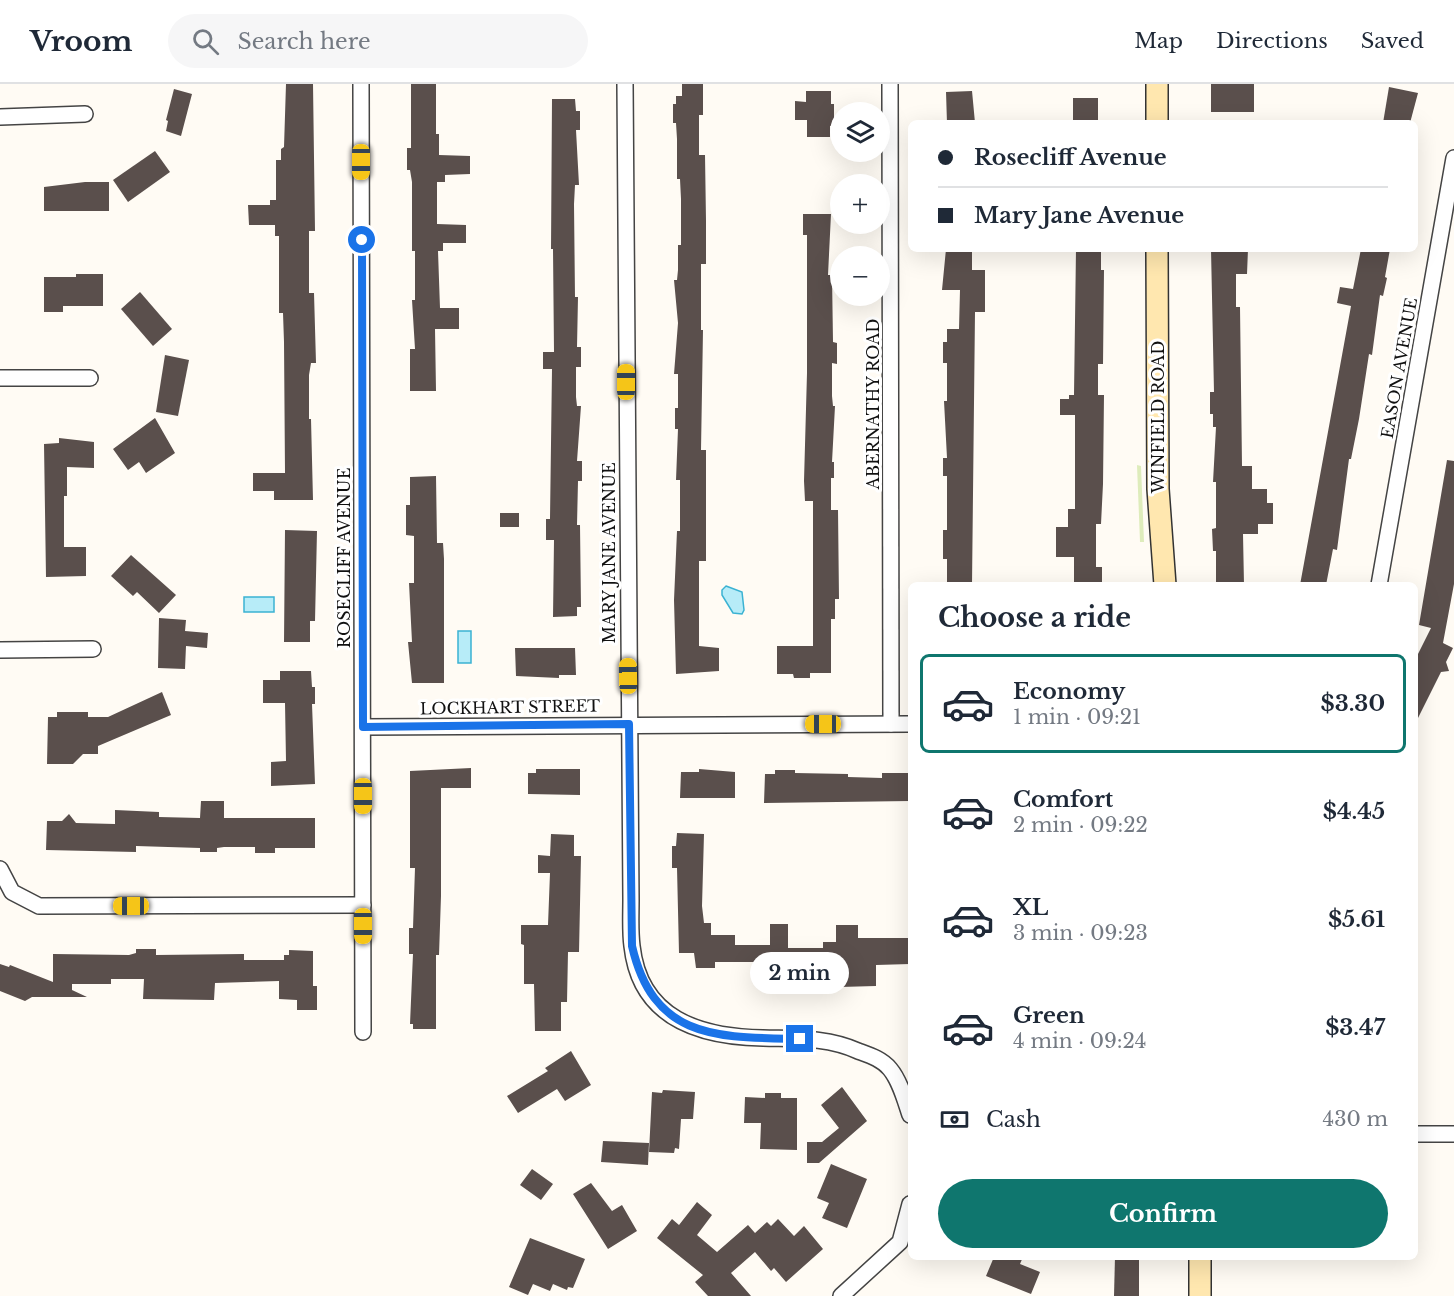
<!DOCTYPE html>
<html lang="en">
<head>
<meta charset="utf-8">
<style>
	:root { --surface:#fff; --page:#f6f6f7; --text:#1f2937; --muted:#747a83; --line:#e0e1e3; --accent:#0f766e }
	body { margin:0; font-family:"Libre Baskerville",serif; background:var(--page); color:var(--text); height:100vh; display:flex; flex-direction:column; font-size:22px; white-space:nowrap }
	* { box-sizing:border-box; margin:0 }
	p { font-size:20px; color:var(--muted) }
	.icon { flex:none; width:33px; height:33px; fill:none; stroke:currentColor; stroke-width:2; stroke-linecap:round; stroke-linejoin:round }
	.map { position:relative; flex:1; overflow:hidden }
	.panel { position:absolute; left:908px; top:498px; width:510px; height:678px; display:flex; flex-direction:column; background:var(--surface); border-radius:9px; box-shadow:0 6px 24px #0002 }
	.panel>* { flex:none }
	.top-card { position:absolute; left:908px; top:36px; width:510px; height:132px; border-radius:9px; box-shadow:0 6px 24px #0002; display:grid; align-content:center; height:132px; padding:0 30px; background:var(--surface) }
	.buttons { position:absolute; left:830px; top:18px; display:grid; gap:12px }
	.buttons a { display:grid; place-items:center; width:60px; height:60px; border-radius:50%; background:var(--surface); box-shadow:0 6px 24px #0002; font-size:30px }
	.end { position:absolute; width:27px; height:27px; margin:-14px; border:8px solid #1a73e8; background:#fff; box-shadow:0 0 0 3px #fff }
	.from { border-radius:50% }
	.bubble { position:absolute; height:42px; border-radius:21px; background:var(--surface); box-shadow:0 6px 24px #0002; font-size:20px; font-weight:700; line-height:42px; text-align:center }
	.car { position:absolute; width:18px; height:36px; margin:-18px -9px; border-radius:8px; box-shadow:0 0 4px 2px #0007; background:linear-gradient(#f5c518 24%,#345 0 40%,#f5c518 0 76%,#345 0 86%,#f5c518 0) }
	.top-card b { display:flex; align-items:center; gap:21px; height:57px; font-size:22px }
	.top-card b+b { border-top:2px solid var(--line) }
	.top-card i { width:15px; height:15px; background:var(--text) }
	ul { padding:0; list-style:none }
	li { display:flex; align-items:center; gap:18px; height:99px; margin:0 12px 9px; padding:0 18px; border:3px solid transparent; border-radius:9px }
	li div { flex:1 }
	li b { display:block; font-size:22px }
	li em { font-style:normal; font-weight:700 }
	li.active { border-color:var(--accent) }
	li>.icon { width:54px; height:54px; stroke-width:1.5 }
	h2 { padding:0 30px; font-size:27px; line-height:72px }
	.pay { display:flex; align-items:center; gap:15px; height:66px; padding:0 30px; font-size:22px }
	.pay p { margin-inline-start:auto }
	.button { display:flex; gap:12px; margin-top:auto; padding:12px 30px }
	.button a { flex:1; height:69px; border-radius:36px; background:var(--accent); color:#fff; font-size:24px; font-weight:700; line-height:69px; text-align:center }
	header { display:flex; align-items:center; gap:36px; box-sizing:border-box; height:84px; padding:0 30px; background:var(--surface); border-bottom:2px solid var(--line) }
	header strong { font-size:28px }
	nav { display:flex; gap:33px; margin-inline-start:auto; font-size:21px }
	.search { width:420px; height:54px; background:var(--page); display:flex; align-items:center; gap:15px; box-sizing:border-box; padding:0 21px; border-radius:33px; color:var(--muted); font-size:22px }
	.map>svg:first-child { display:block }
	.green { fill:#deecbb }
	.water { fill:#b7ecf8; stroke:#3bb2d2; stroke-width:1.5 }
	.building { fill:#5a4f4c }
	.lines { fill:none; stroke-linecap:round; stroke-linejoin:round }
	.street-casing { stroke:#444; stroke-width:18 }
	.secondary-casing { stroke:#333; stroke-width:24 }
	.street { stroke:#fff; stroke-width:15 }
	.secondary { stroke:#ffe7af; stroke-width:21 }
	.route { stroke:#1a73e8; stroke-width:8 }
	.labels { text-anchor:middle; stroke-width:6; stroke-linejoin:round; paint-order:stroke }
	.street-label { font-size:16px; fill:#111; stroke:#fff }
</style>
</head>
<body>
<header>
<strong>Vroom</strong>
<div class="search"><svg class="icon" aria-label="search" viewBox="0 0 24 24"><circle cx="10" cy="10" r="6"/><path d="M15 15l6 6"/></svg>Search here</div>
<nav><a>Map</a><a>Directions</a><a>Saved</a></nav>
</header>
<div class="map">
<svg width="1454" height="1212" viewBox="0 0 1454 1212">
	<rect width="100%" height="100%" fill="#fffbf4"/>
	<polygon class="green" points="1137,381 1141,382 1144,458 1140,458"/>
	<g class="water">
		<polygon points="726,502 742,508 744,526 742,530 733,529 722,511 722,506"/>
		<rect x="244" y="513" width="30" height="15"/>
		<rect x="458" y="547" width="13" height="32"/>
	</g>
	<g class="building">
		<polygon points="286,0 313,0 315,147 309,147 309,209 314,209 316,279 311,279 309,291 309,335 311,335 313,416 274,416 274,407 253,407 253,389 285,389 284,258 283,229 279,229 279,152 275,152 275,141 249,141 248,121 270,121 270,116 276,116 276,76 281,76 281,65 284,63"/>
		<polygon points="411,0 436,0 436,50 439,50 439,71 470,72 470,90 445,91 445,98 437,98 437,140 466,141 466,159 443,159 443,167 438,167 440,224 459,224 459,245 435,245 436,307 410,307 410,265 415,265 412,216 415,216 415,167 412,167 412,98 410,86 407,86 407,64 411,64"/>
		<polygon points="682,0 703,0 703,31 699,31 699,71 705,71 706,137 706,180 701,180 701,246 703,246 701,366 706,366 706,477 699,477 699,562 719,564 719,587 676,590 674,516 677,447 680,447 680,396 676,396 678,345 675,345 675,324 678,324 678,290 674,290 678,239 674,196 677,196 678,186 678,161 681,161 681,115 680,95 677,95 677,55 676,39 673,39 673,20 676,20 676,12 682,12"/>
		<rect x="1211" y="0" width="43" height="28"/>
		<polygon points="1389,3 1418,9 1410,39 1383,39"/>
		<polygon points="174,5 192,10 181,52 166,47 168,37 166,36"/>
		<polygon points="806,7 831,7 831,20 834,20 834,42 830,42 830,53 807,53 807,36 795,36 795,17 806,18"/>
		<polygon points="972,7 975,39 947,39 946,8"/>
		<rect x="1073" y="14" width="25" height="25"/>
		<polygon points="552,15 575,15 576,27 580,27 580,46 576,46 579,101 575,101 574,120 575,213 578,213 577,263 581,263 581,283 576,283 576,313 577,322 581,322 577,377 582,377 582,397 578,397 577,441 580,441 581,523 577,523 577,532 553,533 554,456 546,456 546,435 550,435 552,285 543,285 543,268 554,268 553,165 551,165"/>
		<polygon points="155,67 170,88 128,118 113,96"/>
		<polygon points="85,98 109,98 109,127 44,127 44,103"/>
		<polygon points="803,130 831,130 828,191 832,191 833,258 837,259 837,280 832,279 832,312 833,322 835,322 832,378 834,378 834,394 831,394 831,426 838,426 839,515 835,515 835,535 831,535 831,589 810,589 810,594 794,594 793,590 777,590 777,562 813,562 813,417 805,417 804,397 807,289 807,151 803,151"/>
		<polygon points="946,165 972,165 972,186 985,186 985,228 975,228 972,501 947,501 947,475 943,475 943,446 947,446 947,392 943,392 943,374 947,374 944,317 947,317 947,279 943,279 943,258 947,258 947,245 959,245 960,206 942,206"/>
		<polygon points="1076,165 1101,165 1101,186 1104,186 1103,280 1098,280 1098,311 1104,311 1103,400 1101,440 1096,440 1096,483 1102,483 1102,501 1074,501 1074,473 1056,473 1056,443 1068,443 1068,425 1075,425 1075,331 1060,331 1060,315 1069,315 1069,311 1074,311"/>
		<polygon points="1211,165 1248,165 1247,190 1236,190 1236,223 1240,223 1242,382 1252,382 1252,405 1267,405 1267,419 1273,419 1273,440 1258,440 1258,450 1243,450 1244,501 1216,501 1216,467 1213,467 1212,445 1216,444 1216,398 1213,398 1216,343 1213,343 1213,330 1210,330 1210,308 1214,308"/>
		<polygon points="1361,165 1390,165 1385,193 1387,194 1383,212 1380,211 1372,271 1369,270 1359,335 1351,375 1349,375 1337,466 1333,465 1326,501 1300,501 1351,222 1337,219 1340,203 1353,205"/>
		<polygon points="76,190 103,190 103,222 63,222 63,228 44,228 44,193 76,193"/>
		<polygon points="140,208 172,245 153,262 121,225"/>
		<polygon points="165,271 189,276 178,332 156,328"/>
		<polygon points="155,334 175,369 146,389 139,378 128,386 113,365"/>
		<polygon points="59,354 94,358 94,384 67,383 67,412 64,412 64,463 86,463 86,492 46,493 44,360 59,359"/>
		<polygon points="1447,376 1454,377 1454,500 1443,559 1453,564 1446,578 1449,587 1441,588 1414,642 1414,578 1431,544 1419,541"/>
		<polygon points="436,392 437,459 443,459 444,475 444,599 412,599 408,558 412,558 409,499 414,499 414,452 406,451 406,421 410,421 410,393"/>
		<rect x="500" y="429" width="19" height="14"/>
		<polygon points="285,446 317,447 315,537 310,537 310,558 284,558"/>
		<polygon points="131,471 176,511 159,529 137,508 133,512 111,492"/>
		<polygon points="159,534 186,536 185,547 208,549 207,564 186,562 185,585 158,584"/>
		<polygon points="515,564 575,564 576,591 559,591 559,594 516,592"/>
		<polygon points="280,587 311,587 312,603 315,603 315,620 312,620 315,700 271,702 271,678 286,677 285,619 263,619 263,596 280,596"/>
		<polygon points="162,608 171,631 98,662 98,670 83,670 73,680 47,680 48,633 57,633 57,628 88,628 88,633 108,633"/>
		<polygon points="471,684 471,704 441,704 441,812 439,871 436,871 436,945 413,945 413,940 410,940 413,870 409,870 409,844 413,844 415,784 410,784 410,687"/>
		<polygon points="536,685 580,685 580,711 528,710 528,689 536,689"/>
		<polygon points="699,685 735,688 735,714 680,714 681,688 699,688"/>
		<polygon points="775,686 795,686 795,689 848,690 848,693 882,694 882,689 910,689 910,717 764,719 765,690 775,690"/>
		<polygon points="201,717 224,717 224,734 315,734 315,764 275,764 275,769 255,769 255,763 224,763 217,764 217,768 200,768 200,764 136,762 136,768 46,766 47,737 62,737 69,730 76,739 115,740 115,726 159,728 159,733 200,734"/>
		<polygon points="677,749 704,750 702,822 704,839 711,839 711,851 735,851 735,861 770,861 770,840 788,840 788,864 823,864 823,858 836,858 836,841 858,841 858,854 910,854 910,880 876,881 876,902 803,904 762,903 762,878 715,878 715,884 696,884 694,869 679,869 677,784 672,784 672,762 676,762"/>
		<polygon points="551,750 574,751 574,772 581,772 579,868 568,868 567,918 561,918 561,947 535,947 534,900 524,900 524,861 521,860 521,841 548,841 550,789 538,789 538,771 550,772"/>
		<polygon points="136,865 156,865 156,871 244,870 244,876 284,876 284,871 289,871 289,866 313,867 313,902 317,902 317,926 297,926 297,916 279,915 279,897 215,899 214,916 143,915 144,895 111,895 111,900 72,900 72,906 87,913 32,913 25,917 0,907 0,880 9,883 10,881 53,898 53,870 129,871 136,869"/>
		<polygon points="571,967 591,1001 565,1017 557,1005 518,1029 507,1012 548,987 545,984"/>
		<polygon points="842,1003 867,1037 819,1079 807,1079 807,1058 822,1058 839,1044 821,1021"/>
		<polygon points="663,1006 695,1008 693,1035 681,1035 679,1065 675,1064 674,1069 649,1068 652,1008 662,1009"/>
		<polygon points="765,1009 781,1009 781,1014 797,1014 797,1066 760,1065 761,1039 744,1039 745,1013 765,1014"/>
		<polygon points="603,1057 649,1059 648,1081 601,1078"/>
		<polygon points="831,1080 867,1095 847,1144 822,1134 829,1119 817,1114"/>
		<polygon points="532,1085 553,1100 541,1116 520,1101"/>
		<polygon points="591,1099 612,1127 622,1121 637,1147 608,1165 573,1110"/>
		<polygon points="697,1118 712,1131 697,1151 717,1168 748,1141 755,1149 767,1138 771,1142 778,1135 794,1152 804,1142 823,1165 786,1198 774,1184 771,1187 755,1168 731,1189 751,1212 708,1212 695,1198 703,1191 657,1154 672,1135 679,1141"/>
		<polygon points="530,1154 585,1175 573,1204 568,1203 567,1206 553,1200 550,1207 533,1200 528,1211 509,1203"/>
		<polygon points="994,1173 1023,1173 1020,1180 1040,1188 1031,1210 986,1192"/>
		<polygon points="1115,1173 1139,1173 1139,1212 1114,1212"/>
	</g>
	<g class="lines">
		<defs>
			<g id="street">
				<polyline points="361,0 363,948"/>
				<path d="M625,0L631,816C631,831 630,847 632,862C640,935 700,953 763,954C796,955 827,953 858,967C869,971 882,975 890,985C900,997 905,1016 910,1031"/>
				<polyline points="890,0 891,640"/>
				<polyline points="0,33 85,30"/>
				<polyline points="0,294 90,294"/>
				<polyline points="1379,501 1454,74"/>
				<polyline points="0,566 93,565"/>
				<polyline points="363,643 910,640"/>
				<polyline points="0,785 12,808 39,822 363,821"/>
				<polyline points="1414,1050 1454,1050"/>
				<polyline points="841,1212 900,1158 910,1120"/>
			</g>
			<g id="secondary">
				<polyline points="1157,0 1157,39"/>
				<polyline points="1157,165 1158,405 1165,501"/>
				<polyline points="1200,1173 1200,1212"/>
			</g>
		</defs>
		<use href="#street" class="street-casing"/>
		<use href="#secondary" class="secondary-casing"/>
		<use href="#street" class="street"/>
		<use href="#secondary" class="secondary"/>
	</g>
	<g class="lines">
		<path class="route" d="M362,156L363,643L629,640L632,862C654,957 719,953 800,955"/>
	</g>
	<g class="labels">
		<g class="street-label">
			<text transform="translate(1399 284) rotate(-80)" y="6">EASON AVENUE</text>
			<text transform="translate(873 320) rotate(-90)" y="6">ABERNATHY ROAD</text>
			<text transform="translate(1158 333) rotate(-90)" y="6">WINFIELD ROAD</text>
			<text transform="translate(609 469) rotate(-90)" y="6">MARY JANE AVENUE</text>
			<text transform="translate(344 474) rotate(-90)" y="6">ROSECLIFF AVENUE</text>
			<text transform="translate(510 623) rotate(-1)" y="6">LOCKHART STREET</text>
		</g>
	</g>
</svg>
<div class="buttons">
<a><svg class="icon" aria-label="layers" viewBox="0 0 24 24"><path d="M12 4l9 5-9 5-9-5zM3 14l9 5 9-5"/></svg></a>
<a>+</a>
<a>−</a>
</div>
<i class="end from" style="left:362px;top:156px"></i>
<i class="end" style="left:800px;top:955px"></i>
<div class="bubble" style="left:750px;top:868px;width:99px">2 min</div>
<i class="car" style="left:361px;top:78px;rotate:180deg"></i>
<i class="car" style="left:626px;top:298px;rotate:0deg"></i>
<i class="car" style="left:628px;top:592px;rotate:359deg"></i>
<i class="car" style="left:823px;top:640px;rotate:270deg"></i>
<i class="car" style="left:363px;top:712px;rotate:180deg"></i>
<i class="car" style="left:131px;top:822px;rotate:270deg"></i>
<i class="car" style="left:363px;top:842px;rotate:180deg"></i>
<div class="top-card">
<b><i class="from"></i>Rosecliff Avenue</b>
<b><i></i>Mary Jane Avenue</b>
</div>
<section class="panel">
<h2>Choose a ride</h2>
<ul>
<li class="active"><svg class="icon" aria-label="car" viewBox="0 0 24 24"><path d="M5 17H2v-5l4-1 3-4h7l3 4 3 1v5h-3M9 17h6M6 11h13"/><circle cx="7" cy="17" r="2"/><circle cx="17" cy="17" r="2"/></svg><div><b>Economy</b><p>1 min · 09:21</p></div><em>$3.30</em></li>
<li><svg class="icon" aria-label="car" viewBox="0 0 24 24"><path d="M5 17H2v-5l4-1 3-4h7l3 4 3 1v5h-3M9 17h6M6 11h13"/><circle cx="7" cy="17" r="2"/><circle cx="17" cy="17" r="2"/></svg><div><b>Comfort</b><p>2 min · 09:22</p></div><em>$4.45</em></li>
<li><svg class="icon" aria-label="car" viewBox="0 0 24 24"><path d="M5 17H2v-5l4-1 3-4h7l3 4 3 1v5h-3M9 17h6M6 11h13"/><circle cx="7" cy="17" r="2"/><circle cx="17" cy="17" r="2"/></svg><div><b>XL</b><p>3 min · 09:23</p></div><em>$5.61</em></li>
<li><svg class="icon" aria-label="car" viewBox="0 0 24 24"><path d="M5 17H2v-5l4-1 3-4h7l3 4 3 1v5h-3M9 17h6M6 11h13"/><circle cx="7" cy="17" r="2"/><circle cx="17" cy="17" r="2"/></svg><div><b>Green</b><p>4 min · 09:24</p></div><em>$3.47</em></li>
</ul>
<div class="pay"><svg class="icon" aria-label="cash" viewBox="0 0 24 24"><path d="M3 7h18v10H3z"/><circle cx="12" cy="12" r="2"/></svg>Cash<p>430 m</p></div>
<div class="button"><a>Confirm</a></div>
</section>
</div>
</body>
</html>
